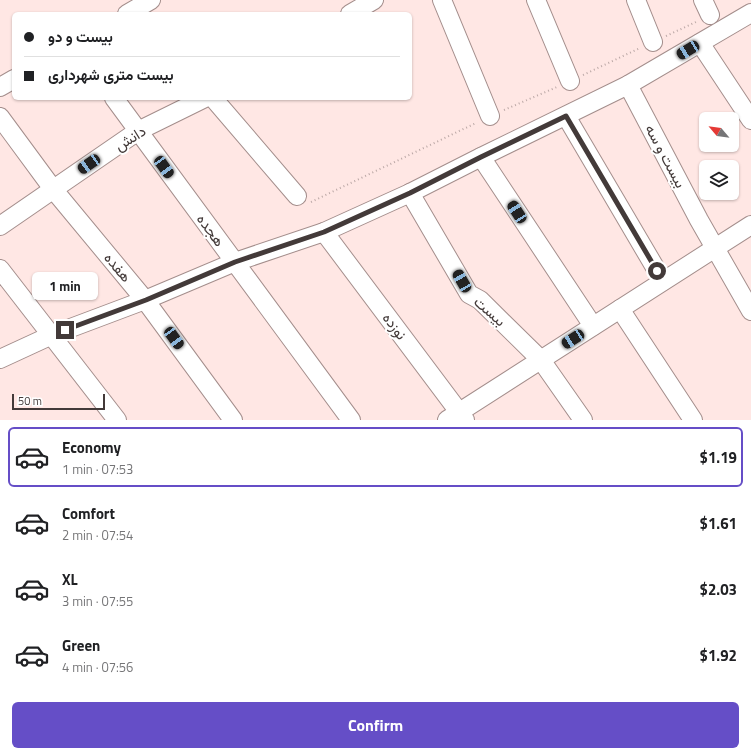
<!DOCTYPE html>
<meta charset="utf-8">
<style>
:root{--surface:#fff;--page:#f2f2f2;--text:#202124;--muted:#757577;--line:#e0e0e0;--accent:#654ec7}
body{margin:0;font-family:"Titillium Web",Vazirmatn,sans-serif;background:var(--page);color:var(--text);height:100vh;display:flex;flex-direction:column;font-size:15px;white-space:nowrap}
*{box-sizing:border-box;margin:0}
p{font-size:13px;color:var(--muted)}
.icon{flex:none;width:22px;height:22px;fill:none;stroke:currentColor;stroke-width:2;stroke-linecap:round;stroke-linejoin:round}
.map{position:relative;height:420px;overflow:hidden}
.sheet{display:flex;flex-direction:column;background:var(--surface);flex:1}
.sheet>*{flex:none}
.hud{position:absolute;left:12px;top:12px;width:400px;height:88px;border-radius:6px;box-shadow:0 1px 3px #0004;display:grid;align-content:center;height:88px;padding:0 12px;background:var(--surface)}
.needle{width:26px;rotate:299deg}
.controls{position:absolute;left:699px;top:112px;display:grid;gap:8px}
.controls a{display:grid;place-items:center;width:40px;height:40px;border-radius:6px;background:var(--surface);box-shadow:0 1px 3px #0004;font-size:20px}
.scale{position:absolute;left:12px;bottom:10px;width:93px;box-sizing:border-box;padding-left:4px;border:2px solid #433a39;border-top:0;font-size:11px;line-height:14px;white-space:nowrap;color:#433a39;-webkit-text-stroke:3px #fff;paint-order:stroke}
.end{position:absolute;width:18px;height:18px;margin:-9px;border:5px solid #433a39;background:#fff;box-shadow:0 0 0 2px #fff}
.from{border-radius:50%}
.bubble{position:absolute;height:28px;border-radius:6px;background:var(--surface);box-shadow:0 1px 3px #0004;font-size:13px;font-weight:700;line-height:28px;text-align:center}
.car{position:absolute;width:12px;height:24px;margin:-12px -6px;border-radius:5px;box-shadow:0 0 3px 1px #0007;background:linear-gradient(#222 24%,#8ab4d8 0 40%,#222 0 76%,#8ab4d8 0 86%,#222 0)}
.hud b{display:flex;align-items:center;gap:14px;height:38px;font-size:15px}
.hud b+b{border-top:1px solid var(--line)}
.hud i{width:10px;height:10px;background:var(--text)}
ul{padding:7px 0 0;list-style:none}
li{display:flex;align-items:center;gap:12px;height:60px;margin:0 8px 6px;padding:0 4px;border:2px solid transparent;border-radius:6px}
li div{flex:1}
li b{display:block;font-size:15px}
li em{font-style:normal;font-weight:700}
li.current{border-color:var(--accent)}
li>.icon{width:36px;height:36px;stroke-width:1.5}
.cta{display:flex;gap:8px;margin-top:auto;padding:8px 12px}
.cta a{flex:1;height:46px;border-radius:6px;background:var(--accent);color:#fff;font-size:16px;font-weight:700;line-height:46px;text-align:center}
.map>svg:first-child{display:block}
.lines{fill:none;stroke-linecap:round;stroke-linejoin:round}
.minor-casing{stroke:#a48e8c;stroke-width:20}
.path{stroke:#bba8a6;stroke-width:2;stroke-dasharray:1 3;stroke-linecap:butt}
.minor{stroke:#fff;stroke-width:18}
.route{stroke:#433a39;stroke-width:5}
.labels{text-anchor:middle;dominant-baseline:central;stroke-width:4;stroke-linejoin:round;paint-order:stroke}
.street-label{font-size:15px;fill:#433a39;stroke:#fff}
</style>
<div class="map">
<svg width="751" height="420" viewBox="0 0 751 420">
<rect width="100%" height="100%" fill="#ffe7e4"/>
<g class="lines">
<defs>
<g id="minor">
<polyline points="442,0 490,116"/>
<polyline points="536,0 570,81"/>
<polyline points="636,0 653,42"/>
<polyline points="703,0 710,15"/>
<polyline points="127,14 151,0"/>
<polyline points="350,14 374,0"/>
<polyline points="700,43 751,120"/>
<polyline points="628,85 699,220 751,311"/>
<polyline points="0,87 14,79"/>
<polyline points="114,98 351,420"/>
<polyline points="213,98 297,196"/>
<polyline points="566,116 663,281"/>
<polyline points="0,117 53,189 145,300 233,420"/>
<polyline points="481,157 593,326"/>
<polyline points="410,193 469,294 480,300 541,360 583,420"/>
<polyline points="0,226 138,131 205,98"/>
<polyline points="324,232 465,420"/>
<polyline points="0,269 117,420"/>
<polyline points="620,309 693,420"/>
<polyline points="0,359 52,335 145,300 235,262 324,232 410,193 481,157 628,85 751,13"/>
<polyline points="447,420 751,225"/>
</g>
</defs>
<use href="#minor" class="minor-casing"/>
<g class="path">
<polyline points="666,36 696,22"/>
<polyline points="583,75 640,48"/>
<polyline points="504,110 557,87"/>
<polyline points="311,202 476,123"/>
</g>
<use href="#minor" class="minor"/>
</g>
<g class="lines">
<polyline class="route" points="65,330 146,300 235,262 324,232 410,193 481,157 566,116 657,271"/>
</g>
<g class="labels">
<g class="street-label">
<text transform="translate(130 138) rotate(-32)">دانش</text>
<text transform="translate(666 156) rotate(62)">بیست و سه</text>
<text transform="translate(211 230) rotate(54)">هجده</text>
<text transform="translate(118 267) rotate(50)">هفده</text>
<text transform="translate(490 311) rotate(41)">بیست</text>
<text transform="translate(395 326) rotate(53)">نوزده</text>
</g>
</g>
</svg>
<div class="controls">
<a><svg class="needle" viewBox="-14 -14 28 28"><path d="M0-13l5 13h-10z" fill="#e53935"/><path d="M0 13l5-13h-10z" fill="#757577"/></svg></a>
<a><svg class="icon" aria-label="layers" viewBox="0 0 24 24"><path d="M12 4l9 5-9 5-9-5zM3 14l9 5 9-5"/></svg></a>
</div>
<div class="scale">50 m</div>
<i class="end from" style="left:657px;top:271px"></i>
<i class="end" style="left:65px;top:330px"></i>
<div class="bubble" style="left:32px;top:272px;width:66px">1 min</div>
<i class="car" style="left:688px;top:50px;rotate:239deg"></i>
<i class="car" style="left:89px;top:164px;rotate:236deg"></i>
<i class="car" style="left:164px;top:167px;rotate:144deg"></i>
<i class="car" style="left:517px;top:212px;rotate:327deg"></i>
<i class="car" style="left:462px;top:281px;rotate:330deg"></i>
<i class="car" style="left:174px;top:338px;rotate:144deg"></i>
<i class="car" style="left:573px;top:339px;rotate:237deg"></i>
<div class="hud">
<b><i class="from"></i>بیست و دو</b>
<b><i></i>بیست متری شهرداری</b>
</div>
</div>
<section class="sheet">
<ul>
<li class="current"><svg class="icon" aria-label="car" viewBox="0 0 24 24"><path d="M5 17H2v-5l4-1 3-4h7l3 4 3 1v5h-3M9 17h6M6 11h13"/><circle cx="7" cy="17" r="2"/><circle cx="17" cy="17" r="2"/></svg><div><b>Economy</b><p>1 min · 07:53</p></div><em>$1.19</em></li>
<li><svg class="icon" aria-label="car" viewBox="0 0 24 24"><path d="M5 17H2v-5l4-1 3-4h7l3 4 3 1v5h-3M9 17h6M6 11h13"/><circle cx="7" cy="17" r="2"/><circle cx="17" cy="17" r="2"/></svg><div><b>Comfort</b><p>2 min · 07:54</p></div><em>$1.61</em></li>
<li><svg class="icon" aria-label="car" viewBox="0 0 24 24"><path d="M5 17H2v-5l4-1 3-4h7l3 4 3 1v5h-3M9 17h6M6 11h13"/><circle cx="7" cy="17" r="2"/><circle cx="17" cy="17" r="2"/></svg><div><b>XL</b><p>3 min · 07:55</p></div><em>$2.03</em></li>
<li><svg class="icon" aria-label="car" viewBox="0 0 24 24"><path d="M5 17H2v-5l4-1 3-4h7l3 4 3 1v5h-3M9 17h6M6 11h13"/><circle cx="7" cy="17" r="2"/><circle cx="17" cy="17" r="2"/></svg><div><b>Green</b><p>4 min · 07:56</p></div><em>$1.92</em></li>
</ul>
<div class="cta"><a>Confirm</a></div>
</section>
